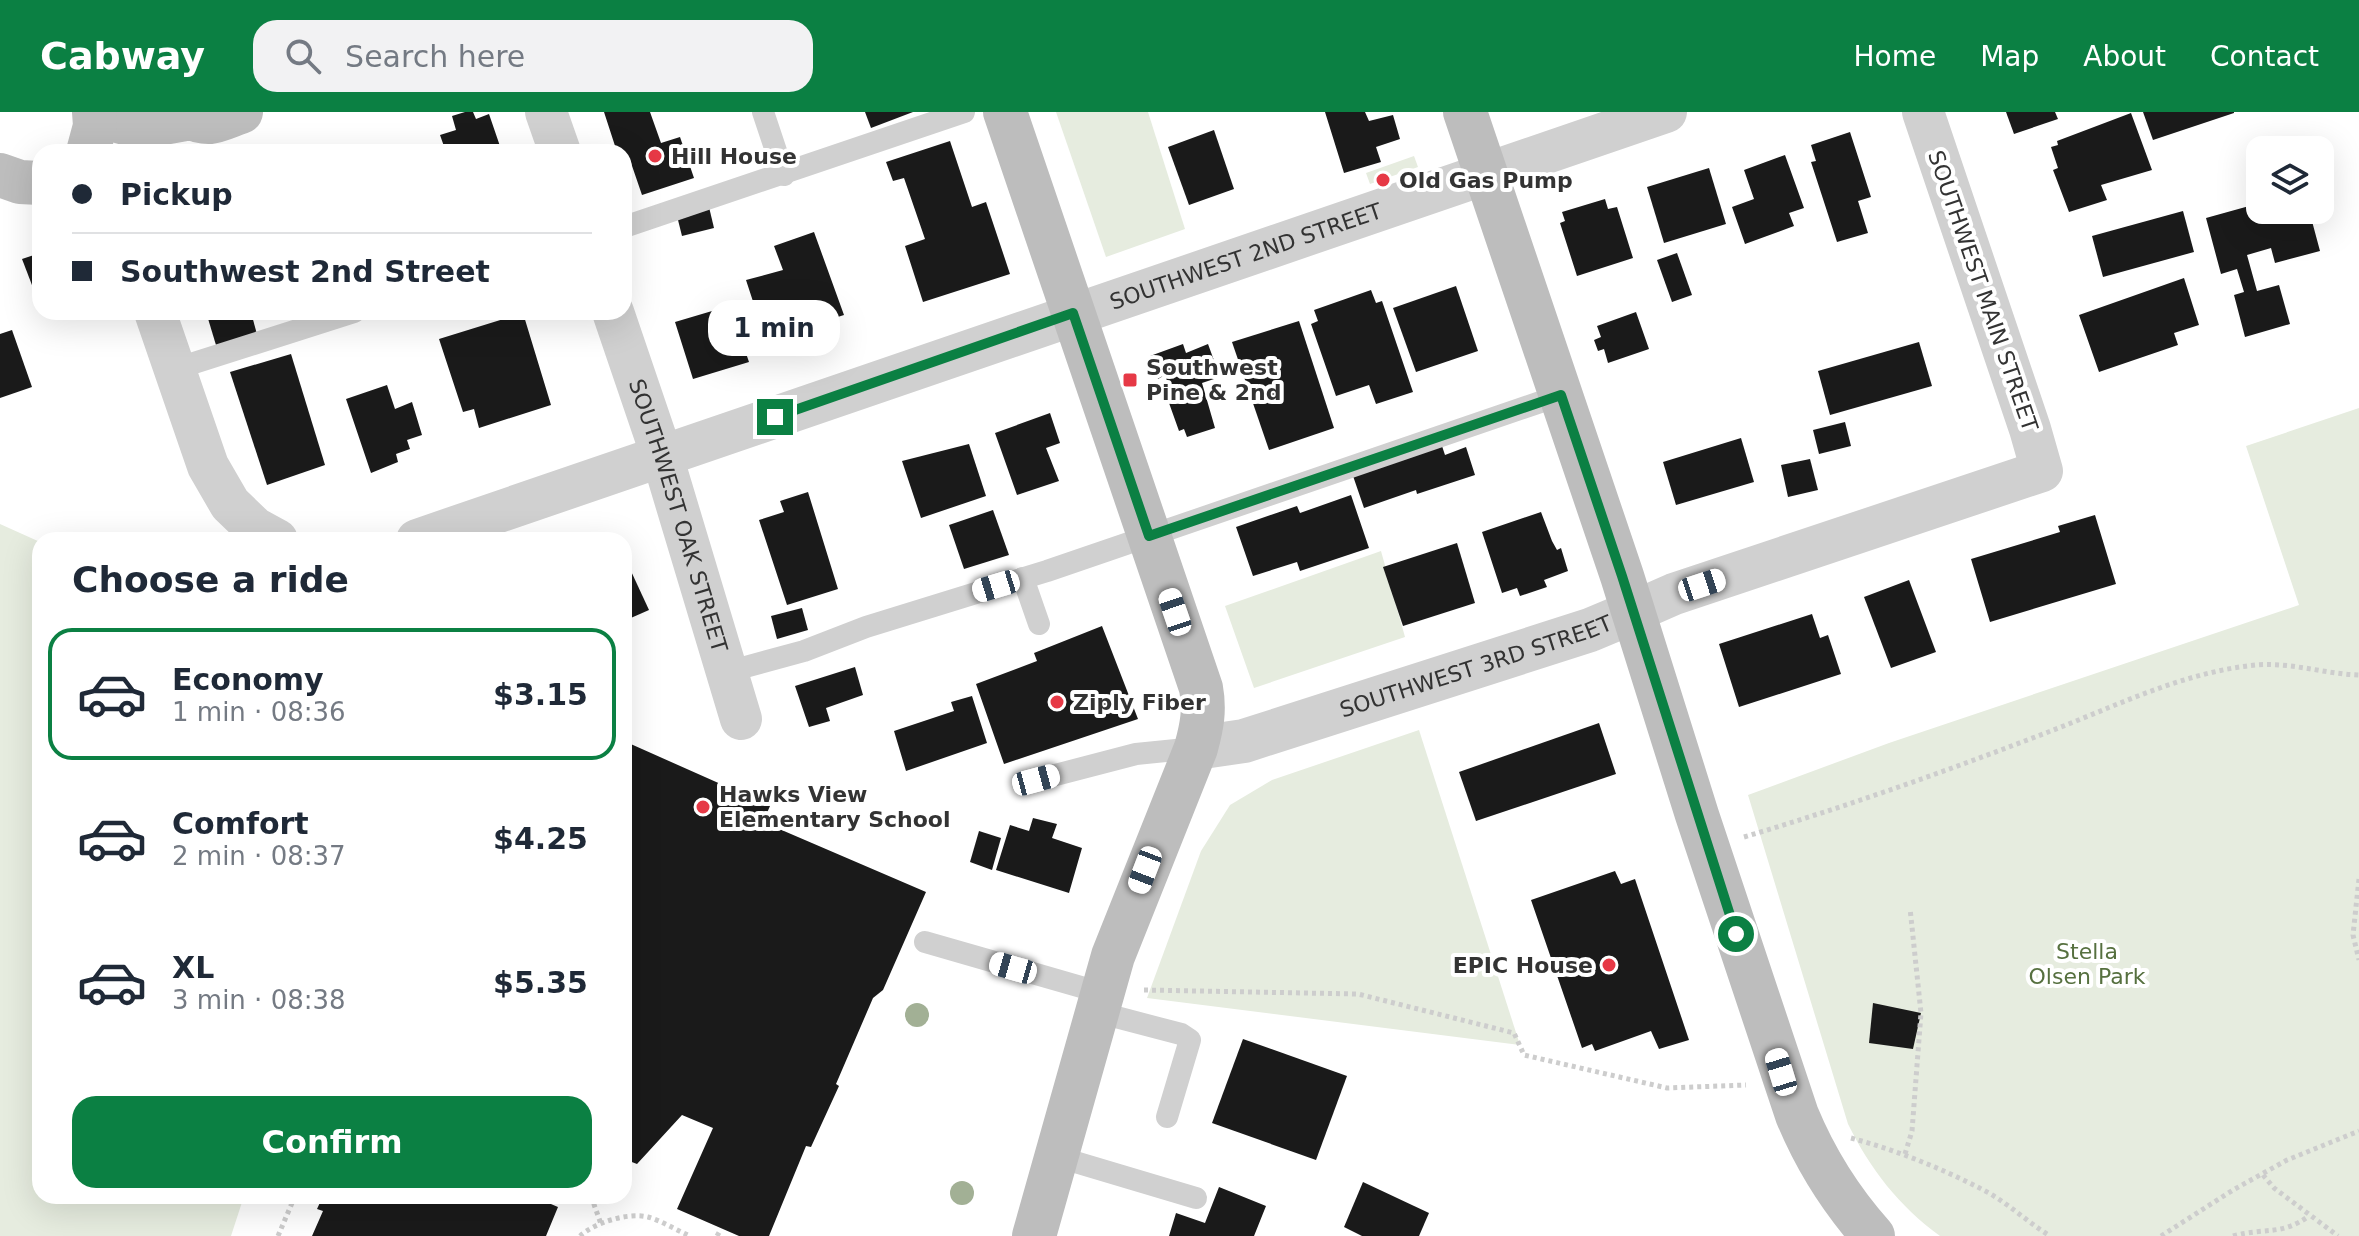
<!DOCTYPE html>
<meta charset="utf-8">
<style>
:root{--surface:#fff;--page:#f2f2f3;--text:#1f2937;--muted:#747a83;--line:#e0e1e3;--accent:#0b8043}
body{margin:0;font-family:"DejaVu Sans",sans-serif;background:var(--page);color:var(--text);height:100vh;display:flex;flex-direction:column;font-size:30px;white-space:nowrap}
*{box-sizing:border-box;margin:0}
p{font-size:26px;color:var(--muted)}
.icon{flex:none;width:44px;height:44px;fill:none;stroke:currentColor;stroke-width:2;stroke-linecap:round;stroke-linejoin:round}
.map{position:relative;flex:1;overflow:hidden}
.drawer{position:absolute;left:32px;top:420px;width:600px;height:672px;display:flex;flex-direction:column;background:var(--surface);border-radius:24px;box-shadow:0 8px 32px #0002}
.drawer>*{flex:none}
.hud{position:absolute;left:32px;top:32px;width:600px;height:176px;border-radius:24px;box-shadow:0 8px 32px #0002;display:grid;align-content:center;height:176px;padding:0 40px;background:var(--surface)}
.fabs{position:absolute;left:2246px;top:24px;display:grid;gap:16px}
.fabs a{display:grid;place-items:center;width:88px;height:88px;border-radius:16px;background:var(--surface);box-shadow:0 8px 32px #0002;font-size:40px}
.end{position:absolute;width:36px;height:36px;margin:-18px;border:10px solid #0b8043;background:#fff;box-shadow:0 0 0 4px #fff}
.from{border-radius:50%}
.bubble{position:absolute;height:56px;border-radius:24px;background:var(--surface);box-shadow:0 8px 32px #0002;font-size:26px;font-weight:600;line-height:56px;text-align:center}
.car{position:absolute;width:24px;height:48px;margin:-24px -12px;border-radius:10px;box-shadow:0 0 6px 2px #0007;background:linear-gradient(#fff 24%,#345 0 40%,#fff 0 76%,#345 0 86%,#fff 0)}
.hud b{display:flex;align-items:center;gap:28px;height:76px;font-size:30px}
.hud b+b{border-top:2px solid var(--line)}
.hud i{width:20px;height:20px;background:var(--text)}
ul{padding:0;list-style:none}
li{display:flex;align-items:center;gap:24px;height:132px;margin:0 16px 12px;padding:0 24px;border:4px solid transparent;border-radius:24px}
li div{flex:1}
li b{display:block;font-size:30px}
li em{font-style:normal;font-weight:600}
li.active{border-color:var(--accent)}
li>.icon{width:72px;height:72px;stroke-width:1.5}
h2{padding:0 40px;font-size:36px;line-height:96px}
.button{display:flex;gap:16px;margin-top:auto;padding:16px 40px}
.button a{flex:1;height:92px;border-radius:24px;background:var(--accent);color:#fff;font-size:32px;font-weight:600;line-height:92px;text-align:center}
header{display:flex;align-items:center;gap:48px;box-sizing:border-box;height:112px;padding:0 40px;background:var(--accent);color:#fff}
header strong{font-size:38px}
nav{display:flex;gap:44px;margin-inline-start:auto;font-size:28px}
.search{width:560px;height:72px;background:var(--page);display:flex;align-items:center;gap:20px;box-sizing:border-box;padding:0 28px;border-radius:24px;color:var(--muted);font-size:30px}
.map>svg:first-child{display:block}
.green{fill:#e6ecdf}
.building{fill:#1a1a1a}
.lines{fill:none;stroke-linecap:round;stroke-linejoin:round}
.path{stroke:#cdcdcd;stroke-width:5;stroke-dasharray:4 4;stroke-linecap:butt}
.service{stroke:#d0d0d0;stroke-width:22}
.minor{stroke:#d0d0d0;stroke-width:42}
.tertiary{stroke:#d0d0d0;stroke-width:44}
.secondary{stroke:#bdbdbd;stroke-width:44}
.tree{fill:#a2b095}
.route{stroke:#0b8043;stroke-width:10}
.poi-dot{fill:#e63946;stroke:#fff;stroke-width:3}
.labels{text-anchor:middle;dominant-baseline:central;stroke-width:8;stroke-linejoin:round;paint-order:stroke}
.poi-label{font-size:22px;font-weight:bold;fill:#333;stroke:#fff;text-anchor:start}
.street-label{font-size:22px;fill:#333;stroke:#fff}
.park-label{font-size:22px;fill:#56703f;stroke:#fff}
</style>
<header>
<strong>Cabway</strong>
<div class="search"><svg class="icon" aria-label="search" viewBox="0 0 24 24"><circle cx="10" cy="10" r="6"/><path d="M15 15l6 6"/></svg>Search here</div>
<nav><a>Home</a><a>Map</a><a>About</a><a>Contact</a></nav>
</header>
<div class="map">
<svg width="2359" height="1124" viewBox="0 0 2359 1124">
<rect width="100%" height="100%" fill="#fff"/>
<g class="green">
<polygon points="1056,0 1148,0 1185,117 1106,145"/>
<polygon points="1414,44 1418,55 1370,72 1366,61"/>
<path d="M2359,296V1124H1940C1899,1094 1870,1057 1848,1012L1748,683L1889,631L2299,493L2246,334Z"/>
<polygon points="0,412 40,430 40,1084 244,1084 231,1124 0,1124"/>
<polygon points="1381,439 1405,525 1254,576 1225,494"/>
<polygon points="1419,618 1520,933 1147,886 1201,739 1230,693 1272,668"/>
</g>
<g class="building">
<polygon points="465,0 473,0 476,7 489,2 502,40 446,40 440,23 456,18 452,4"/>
<polygon points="604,0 650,0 661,31 680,25 694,66 642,83 630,48 624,50 624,40 617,40"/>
<polygon points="865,0 913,0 871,16"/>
<polygon points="1325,0 1365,0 1369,9 1393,3 1400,27 1376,35 1381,50 1344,61"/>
<polygon points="2006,0 2055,0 2058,7 2014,22"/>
<polygon points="2143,0 2234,0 2234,1 2153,28"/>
<polygon points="2131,1 2152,58 2101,73 2107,88 2069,100 2053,58 2058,56 2051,35 2058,33 2057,29"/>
<polygon points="1214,18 1234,77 1189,93 1168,35"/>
<polygon points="1850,20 1871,85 1858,89 1868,121 1837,130 1811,50 1816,49 1811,33"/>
<polygon points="950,29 972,95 986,90 1010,162 923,190 905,134 925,127 904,66 893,69 886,50"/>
<polygon points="1785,43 1804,96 1789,101 1794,114 1745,132 1732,95 1754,87 1744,58"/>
<polygon points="1709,56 1726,112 1664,131 1647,75"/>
<polygon points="1605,87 1608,97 1617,95 1633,146 1577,164 1560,111 1565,109 1562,100"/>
<polygon points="2260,91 2260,98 2309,98 2320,139 2275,151 2271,136 2247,143 2257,179 2279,173 2290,212 2245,225 2234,183 2244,180 2237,157 2221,162 2206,106"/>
<polygon points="709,95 714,116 682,124 677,104"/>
<polygon points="2183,99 2194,140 2103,165 2092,124"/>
<polygon points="814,120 844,203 803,216 799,208 763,220 746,168 783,158 774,134"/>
<polygon points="40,141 40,194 22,147"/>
<polygon points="1677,141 1692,183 1672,190 1657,148"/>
<polygon points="2184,166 2199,213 2174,221 2178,233 2099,260 2079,203"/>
<polygon points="1456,174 1478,239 1416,260 1393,196"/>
<polygon points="1371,178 1376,191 1382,189 1413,280 1376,292 1369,273 1336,284 1311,212 1318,209 1314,198"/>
<polygon points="739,191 745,210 736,212 749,250 693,267 675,210"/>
<polygon points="206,200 251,200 259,230 219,243"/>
<polygon points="1636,200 1649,237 1608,251 1604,237 1598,239 1594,228 1601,225 1597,214"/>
<polygon points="523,201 551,293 479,316 474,297 463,300 439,227"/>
<polygon points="1299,209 1334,316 1269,338 1232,230"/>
<polygon points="12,218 32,275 0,286 0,222"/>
<polygon points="1919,230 1932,274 1830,303 1818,259"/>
<polygon points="1183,232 1186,241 1208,232 1220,265 1202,271 1215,316 1187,325 1184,317 1179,319 1169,291 1174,289 1165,263 1158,267 1150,244"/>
<polygon points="291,242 325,353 267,373 230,260"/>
<polygon points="387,273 395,297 412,290 422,323 407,328 410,337 396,342 398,350 371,361 346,287"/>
<polygon points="1050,301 1060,331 1046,336 1059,369 1017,383 995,321"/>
<polygon points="1845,310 1851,334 1819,342 1813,318"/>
<polygon points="1741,326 1754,370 1676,393 1663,350"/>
<polygon points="1441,331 1445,343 1466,335 1475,363 1417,382 1416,378 1364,396 1352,361"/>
<polygon points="969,332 986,384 921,406 902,349"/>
<polygon points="1810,347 1818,378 1788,385 1781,353"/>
<polygon points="808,380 838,477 787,493 759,408 784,400 780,389"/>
<polygon points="1351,383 1369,436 1300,459 1297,450 1253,464 1236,415 1297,394 1300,401"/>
<polygon points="993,398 1009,443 964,457 949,413"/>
<polygon points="1541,400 1552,429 1557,438 1561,436 1568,459 1544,468 1547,475 1520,484 1517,476 1502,481 1482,420"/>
<polygon points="2095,403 2116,472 1990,510 1971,447 2060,420 2058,414"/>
<polygon points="1457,431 1475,491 1403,514 1383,455"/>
<polygon points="624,444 649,498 624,509"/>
<polygon points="1909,468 1936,540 1891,556 1864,485"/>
<polygon points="802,496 808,518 777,527 771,504"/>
<polygon points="1812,502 1820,526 1828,523 1841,562 1739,595 1719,532"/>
<polygon points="1102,514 1138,607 1004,652 976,572 1037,549 1034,541"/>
<polygon points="855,555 863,583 826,596 830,609 809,615 795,574"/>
<polygon points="972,584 987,631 906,659 894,619 954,599 951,590"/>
<polygon points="1599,611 1616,662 1476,709 1459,660"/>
<polygon points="624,629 770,694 763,710 926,780 883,878 873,886 836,972 839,974 811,1035 806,1034 769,1124 739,1124 677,1097 713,1016 682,1003 637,1052 624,1047"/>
<polygon points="1033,706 1057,712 1052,726 1082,736 1069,781 996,758 1010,713 1029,719"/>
<polygon points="979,719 1001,726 992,758 970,750"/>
<polygon points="1615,759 1621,772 1635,767 1689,928 1659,937 1651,919 1595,939 1592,932 1582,936 1531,788"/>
<polygon points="1873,891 1921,901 1913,937 1869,931"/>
<polygon points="1243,927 1347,964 1316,1048 1212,1011"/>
<polygon points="1363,1070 1429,1101 1419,1124 1362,1124 1344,1115"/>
<polygon points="1219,1075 1266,1094 1254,1124 1169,1124 1176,1101 1205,1111"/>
<polygon points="323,1084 532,1084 558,1095 546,1124 312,1124 323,1099 317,1097"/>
</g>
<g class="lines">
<g class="path">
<path d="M1744,725C1845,695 1944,660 2043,622C2112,596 2182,560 2256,553C2292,550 2324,562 2359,563"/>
<polyline points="2359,767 2353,823 2359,848"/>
<polyline points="1144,878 1358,882 1514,921 1524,943 1667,976 1746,973"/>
<path d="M1851,1026C1899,1039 1946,1058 1989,1081C2011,1094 2029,1111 2050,1124"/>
<polyline points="1905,1042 1912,1019 1921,901 1910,796"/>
<polyline points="624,1052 627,1050"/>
<polyline points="2263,1063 2274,1076 2338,1124"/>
<polyline points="591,1084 601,1112"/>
<polyline points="278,1124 295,1084"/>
<path d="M580,1124C594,1111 628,1100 648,1105C662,1109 676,1118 690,1124"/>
<polyline points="717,1124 721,1117"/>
<polyline points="2161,1124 2233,1078 2287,1048 2359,1019"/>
<path d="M2233,1124C2266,1115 2281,1124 2309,1104"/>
</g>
<g class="service">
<polyline points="763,0 784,63"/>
<polyline points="624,115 964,0"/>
<polyline points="175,257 354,200"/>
<polyline points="1023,466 1039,512"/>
<polyline points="727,560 804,539 866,515 1047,459 1561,283"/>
<polyline points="1036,668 1136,642 1196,636"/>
<polyline points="925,830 1102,881"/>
<polyline points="1097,900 1181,922 1190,928 1167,1005"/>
<polyline points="1055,1044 1196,1086"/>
</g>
<g class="minor">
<polyline points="546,0 560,40"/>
<polyline points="155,200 208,354 230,392 255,416 277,428"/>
<path id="s1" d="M613,200L662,344L741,607"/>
<path id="s2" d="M417,428L1666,0"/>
<polyline points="1633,500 1674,482 2042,359 2030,317 1923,0"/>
</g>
<path class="tertiary" id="s3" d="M1196,636L1244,629L1590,518L1633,500"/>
<g class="secondary">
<path d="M100,0C131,20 152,13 185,7C194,6 202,11 210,10C220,9 231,3 241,0"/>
<path d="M1005,0L1201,576C1205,598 1202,614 1196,636L1113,844L1034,1124"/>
<path d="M1465,0L1622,464L1697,703L1797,1003C1816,1049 1840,1087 1873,1124"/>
<polyline points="88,40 95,14 94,0"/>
<polyline points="0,63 20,70 40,71"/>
</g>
</g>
<g class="tree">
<circle cx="917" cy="903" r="12"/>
<circle cx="962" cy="1081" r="12"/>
</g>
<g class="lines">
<polyline class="route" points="775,305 1073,201 1149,424 1561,283 1622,464 1736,822"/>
</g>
<g class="poi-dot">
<circle cx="655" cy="44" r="8"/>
<circle cx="1383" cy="68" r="8"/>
<rect x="1122" y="260" width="16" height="16" rx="4"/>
<circle cx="1057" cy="590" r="8"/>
<circle cx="703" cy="695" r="8"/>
<circle cx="1609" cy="853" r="8"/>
</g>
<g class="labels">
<g class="poi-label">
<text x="671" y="44">Hill House</text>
<text x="1399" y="68">Old Gas Pump</text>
<text x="1146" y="255">Southwest<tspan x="1146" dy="25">Pine &amp; 2nd</tspan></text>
<text x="1073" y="590">Ziply Fiber</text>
<text x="719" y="682">Hawks View<tspan x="719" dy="25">Elementary School</tspan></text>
<text x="1593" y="853" text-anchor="end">EPIC House</text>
</g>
<g class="street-label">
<text stroke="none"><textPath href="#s2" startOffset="876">SOUTHWEST 2ND STREET</textPath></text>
<text transform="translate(1983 179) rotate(71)">SOUTHWEST MAIN STREET</text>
<text stroke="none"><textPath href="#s1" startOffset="214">SOUTHWEST OAK STREET</textPath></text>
<text stroke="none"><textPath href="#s3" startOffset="292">SOUTHWEST 3RD STREET</textPath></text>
</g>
<g class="park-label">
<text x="2087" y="839">Stella<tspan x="2087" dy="25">Olsen Park</tspan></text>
</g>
</g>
</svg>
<div class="fabs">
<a><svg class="icon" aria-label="layers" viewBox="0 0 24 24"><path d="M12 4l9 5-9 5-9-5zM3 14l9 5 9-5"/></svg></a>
</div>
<i class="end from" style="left:1736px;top:822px"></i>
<i class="end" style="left:775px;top:305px"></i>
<div class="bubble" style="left:708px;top:188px;width:132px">1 min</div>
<i class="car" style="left:1702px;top:473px;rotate:72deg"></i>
<i class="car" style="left:996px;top:474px;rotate:253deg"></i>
<i class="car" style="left:1175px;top:500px;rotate:341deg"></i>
<i class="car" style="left:1036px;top:668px;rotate:75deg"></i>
<i class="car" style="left:1145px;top:758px;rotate:201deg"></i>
<i class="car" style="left:1013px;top:856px;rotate:286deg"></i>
<i class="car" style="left:1781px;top:960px;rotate:343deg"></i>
<div class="hud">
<b><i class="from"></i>Pickup</b>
<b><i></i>Southwest 2nd Street</b>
</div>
<section class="drawer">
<h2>Choose a ride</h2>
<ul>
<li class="active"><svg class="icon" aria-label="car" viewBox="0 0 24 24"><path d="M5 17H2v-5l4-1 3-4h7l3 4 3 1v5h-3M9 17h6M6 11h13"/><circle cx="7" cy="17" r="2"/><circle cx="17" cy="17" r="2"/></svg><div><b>Economy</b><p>1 min · 08:36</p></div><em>$3.15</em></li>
<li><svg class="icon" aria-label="car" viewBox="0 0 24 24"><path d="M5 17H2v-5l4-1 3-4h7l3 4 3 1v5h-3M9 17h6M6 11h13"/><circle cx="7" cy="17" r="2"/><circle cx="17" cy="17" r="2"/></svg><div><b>Comfort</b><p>2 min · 08:37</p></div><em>$4.25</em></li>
<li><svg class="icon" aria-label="car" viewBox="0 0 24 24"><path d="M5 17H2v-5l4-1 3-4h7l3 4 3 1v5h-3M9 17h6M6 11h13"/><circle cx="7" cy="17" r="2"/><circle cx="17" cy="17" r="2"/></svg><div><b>XL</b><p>3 min · 08:38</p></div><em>$5.35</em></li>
</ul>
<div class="button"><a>Confirm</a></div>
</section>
</div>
